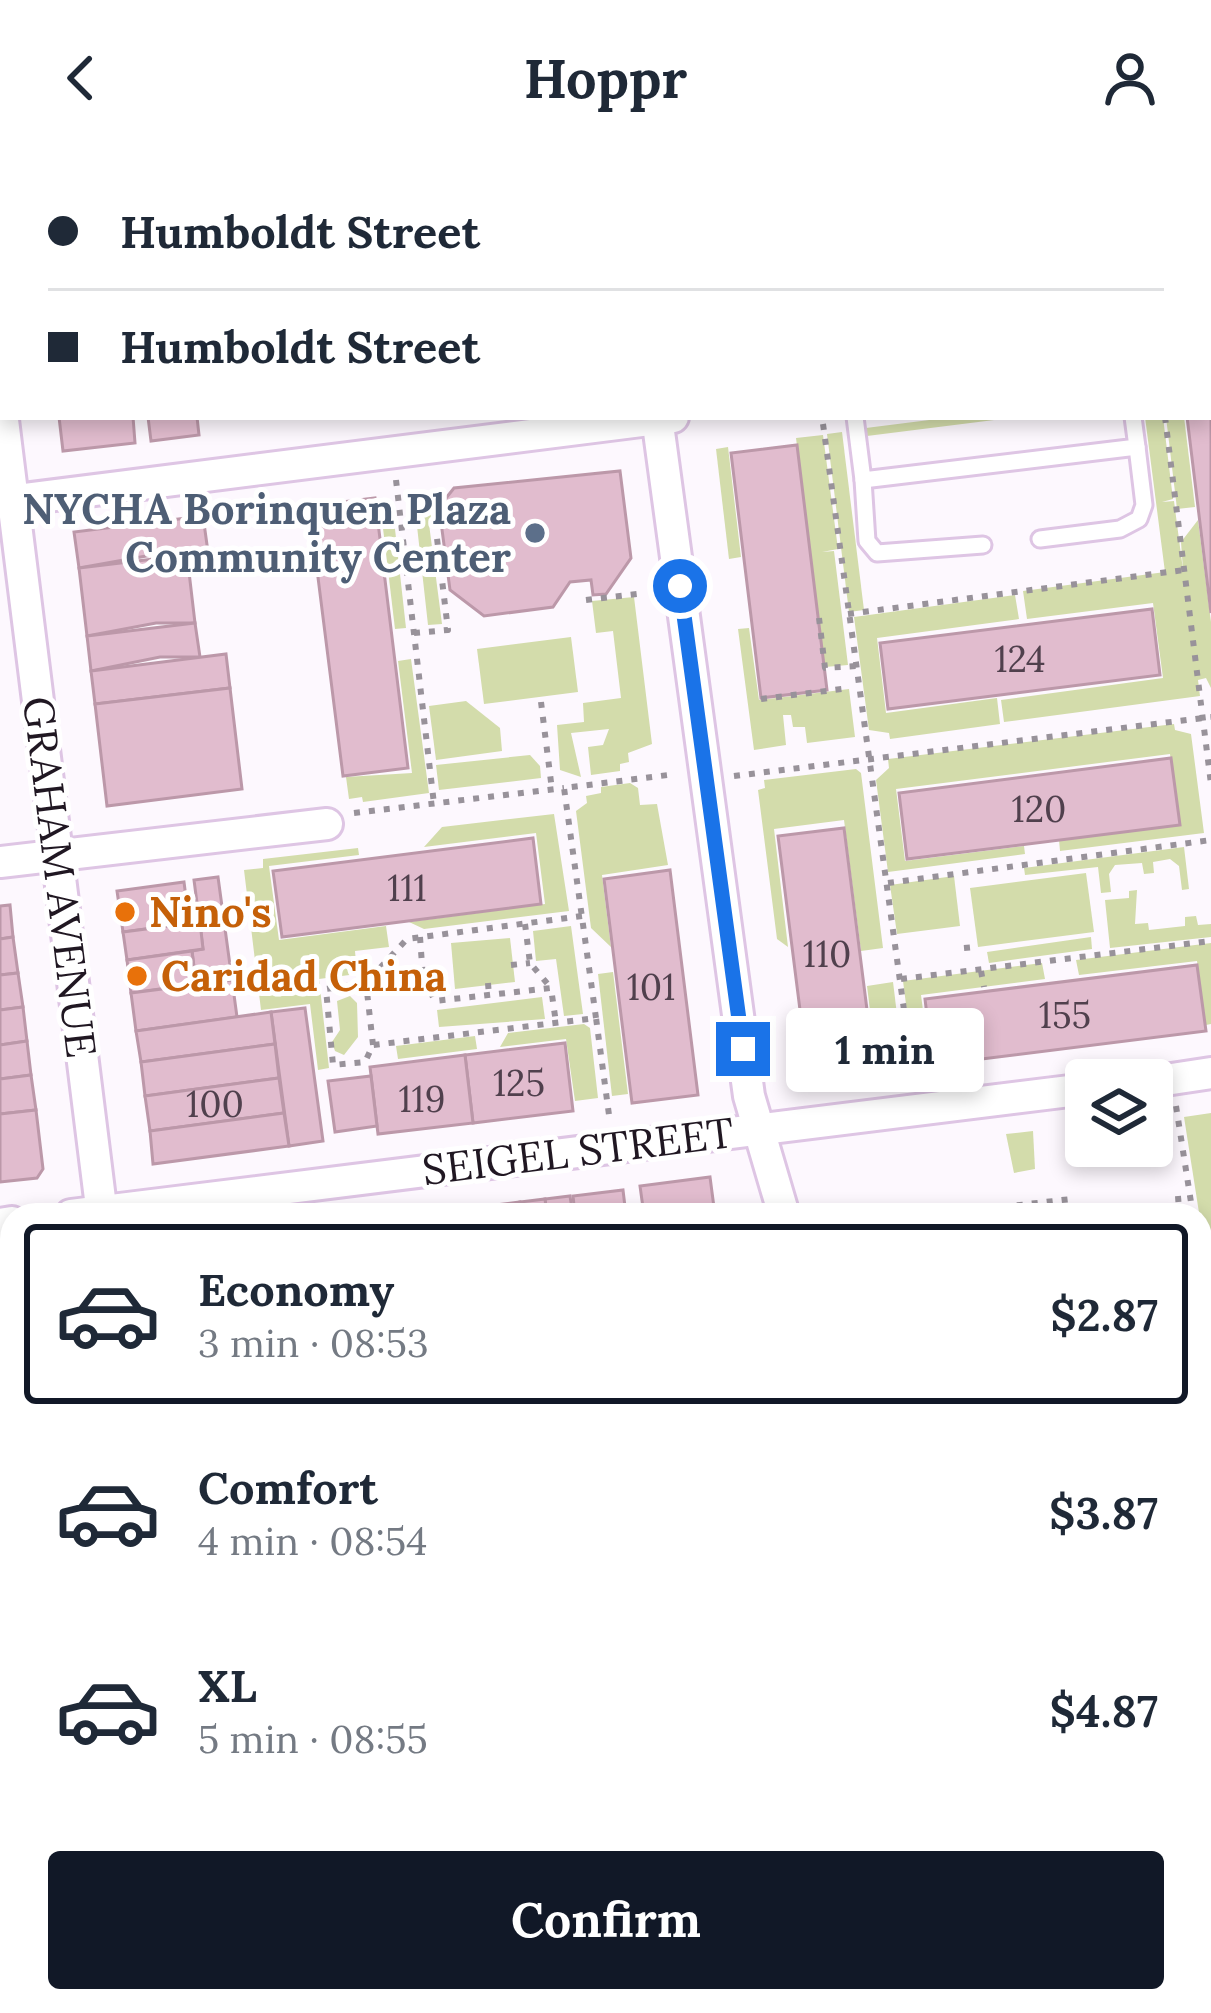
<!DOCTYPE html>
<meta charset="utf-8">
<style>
:root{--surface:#fff;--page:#f6f6f7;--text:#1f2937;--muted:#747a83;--line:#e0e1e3;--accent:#111827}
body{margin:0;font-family:Lora,serif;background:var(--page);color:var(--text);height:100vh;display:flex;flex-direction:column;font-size:45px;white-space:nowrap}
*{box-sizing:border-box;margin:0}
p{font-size:39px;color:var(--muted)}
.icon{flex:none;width:66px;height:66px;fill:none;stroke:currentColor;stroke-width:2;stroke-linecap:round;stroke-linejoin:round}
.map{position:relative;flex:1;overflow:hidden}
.panel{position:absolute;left:0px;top:1047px;width:1212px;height:810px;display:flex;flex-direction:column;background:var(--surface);border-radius:36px 36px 0 0;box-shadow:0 6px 18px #0003}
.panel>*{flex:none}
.guide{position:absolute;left:0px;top:0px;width:1212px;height:264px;box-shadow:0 6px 18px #0003;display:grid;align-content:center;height:264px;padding:0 48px;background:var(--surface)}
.tools{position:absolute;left:1065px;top:903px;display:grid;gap:24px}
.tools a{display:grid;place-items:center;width:108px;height:108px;border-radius:12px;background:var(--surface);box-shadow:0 6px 18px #0003;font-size:60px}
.end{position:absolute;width:54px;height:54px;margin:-27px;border:15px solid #1a73e8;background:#fff;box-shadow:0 0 0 6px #fff}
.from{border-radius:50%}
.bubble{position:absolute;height:84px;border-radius:12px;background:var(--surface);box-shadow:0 6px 18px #0003;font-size:39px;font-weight:700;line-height:84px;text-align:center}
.guide b{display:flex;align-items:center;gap:42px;height:114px;font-size:45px}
.guide b+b{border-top:3px solid var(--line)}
.guide i{width:30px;height:30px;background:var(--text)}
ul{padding:21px 0 0;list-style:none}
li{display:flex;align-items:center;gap:36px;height:180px;margin:0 24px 18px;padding:0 24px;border:6px solid transparent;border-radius:12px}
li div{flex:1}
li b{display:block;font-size:45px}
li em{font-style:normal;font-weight:700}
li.on{border-color:var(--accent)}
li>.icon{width:108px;height:108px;stroke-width:1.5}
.action{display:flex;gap:24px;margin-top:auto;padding:24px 48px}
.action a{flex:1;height:138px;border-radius:12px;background:var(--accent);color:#fff;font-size:48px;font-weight:700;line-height:138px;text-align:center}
header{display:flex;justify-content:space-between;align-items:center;height:156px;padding:0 48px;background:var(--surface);font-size:54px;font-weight:700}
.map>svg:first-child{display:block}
.education{fill:#f5ecfd}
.green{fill:#d3dcab}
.building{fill:#e1bcce;stroke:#bc98a9;stroke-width:3}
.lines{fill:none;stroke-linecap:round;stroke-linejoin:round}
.lane-casing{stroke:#dec5e4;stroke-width:21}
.street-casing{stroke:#dec5e4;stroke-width:36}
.path{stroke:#98929a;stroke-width:6;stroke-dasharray:6 9;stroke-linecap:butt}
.lane{stroke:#fff;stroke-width:15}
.street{stroke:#fff;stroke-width:30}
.route{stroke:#1a73e8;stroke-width:15}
.service-dot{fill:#5c6f8a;stroke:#fff;stroke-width:4.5}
.food-dot{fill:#e8710a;stroke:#fff;stroke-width:4.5}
.labels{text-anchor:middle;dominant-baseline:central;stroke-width:10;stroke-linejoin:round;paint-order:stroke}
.number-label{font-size:36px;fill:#50404d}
.service-label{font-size:42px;font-weight:bold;fill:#4e5e75;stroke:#fff;text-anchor:end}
.street-label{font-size:42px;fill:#201722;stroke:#fff}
.food-label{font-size:42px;font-weight:bold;fill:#c56008;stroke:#fff;text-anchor:start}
</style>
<header><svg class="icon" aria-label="back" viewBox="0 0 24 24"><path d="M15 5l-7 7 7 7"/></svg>Hoppr<svg class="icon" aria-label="person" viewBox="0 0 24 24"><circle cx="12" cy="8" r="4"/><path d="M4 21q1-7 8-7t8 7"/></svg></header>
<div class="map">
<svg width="1211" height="1857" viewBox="0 0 1211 1857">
<rect width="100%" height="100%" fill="#fdf8fe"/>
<polygon class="education" points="431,1845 813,1845 815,1857 433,1857"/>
<g class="green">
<polygon points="953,261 1018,261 859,281 858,273"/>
<polygon points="1145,261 1163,261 1173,343 1162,346 1174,345 1183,414 1181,386 1198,364 1211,466 1211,532 1206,522 1198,524 1200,540 1004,566 1001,544 1163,522 1153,447 1027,463 1023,435 1165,416"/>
<polygon points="1166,261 1184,261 1195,351 1177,353"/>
<polygon points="842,276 864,454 849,456 827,278"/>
<polygon points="823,279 838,393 822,396 834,395 848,509 825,511 796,282"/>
<polygon points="728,291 741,401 729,403 716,293"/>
<polygon points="435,340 437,366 429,368 442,468 428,469 414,343"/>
<polygon points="392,346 406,472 395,473 380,347"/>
<polygon points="1015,439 1019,463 877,482 886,557 997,542 1000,568 890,583 889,577 869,574 854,461"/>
<polygon points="634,441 652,588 628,597 629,606 620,608 620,615 591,619 588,591 603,589 609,573 571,577 581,621 560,614 557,569 584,566 583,547 621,542 613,475 596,477 592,445"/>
<polygon points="749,472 759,544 849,533 855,581 807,587 805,571 793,571 791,559 783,559 786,589 754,594 738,473"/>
<polygon points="571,481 578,536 484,548 477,493"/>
<polygon points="411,503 429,637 363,646 362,641 349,643 346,621 412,617 398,505"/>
<polygon points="466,545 500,572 502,595 436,604 429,550"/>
<polygon points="1174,568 1175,574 1191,578 1204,677 1060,695 1059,684 1179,669 1170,598 896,633 905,705 1024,690 1025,698 888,716 876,624 889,612 888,603"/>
<polygon points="530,599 540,610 541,622 439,634 436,609"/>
<polygon points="856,613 861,617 883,792 861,795 844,664 774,673 788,791 777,783 758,634 765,632 764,624"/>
<polygon points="630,627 638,632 640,649 657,648 668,709 602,719 611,791 591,772 576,655 587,647 586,640 601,637 601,631"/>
<polygon points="554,658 569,755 424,773 409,766 545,748 536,677 424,691 442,671"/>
<polygon points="1184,691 1189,733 1182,734 1179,710 1170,703 1153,706 1154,717 1144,718 1142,707 1115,709 1109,718 1111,736 1101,737 1098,711 1025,719 1024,712"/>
<polygon points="358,692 359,699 269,710 279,784 386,770 389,791 355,795 357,818 319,823 329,912 318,914 310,848 261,854 244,714 263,712 263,703"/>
<polygon points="1086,717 1094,776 978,791 970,732"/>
<polygon points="954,720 960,770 897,778 890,729"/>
<polygon points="1137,734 1135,768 1148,767 1149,774 1185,770 1185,761 1196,760 1198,769 1211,768 1211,781 1110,792 1105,744 1129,742 1129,735"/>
<polygon points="571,770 583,858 564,860 556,803 536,805 533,775"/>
<polygon points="1091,781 1092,793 989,807 987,796"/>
<polygon points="510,782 515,826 455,833 451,787"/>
<polygon points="1211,787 1211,868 1206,869 1197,805 1079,819 1076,804"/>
<polygon points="1042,807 1045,823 921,839 930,908 914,910 903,825"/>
<polygon points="613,816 628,938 612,940 598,818"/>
<polygon points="893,826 903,907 877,911 867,830"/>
<polygon points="350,840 357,847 358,881 344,899 335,895 332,886 340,874 337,845"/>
<polygon points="542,841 545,863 439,871 437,854"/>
<polygon points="584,868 590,872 598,942 575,945 566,883 500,891 508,877"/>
<polygon points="475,880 477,893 398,903 396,890"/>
<polygon points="1211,957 1211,1114 1208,1114 1184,961"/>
<polygon points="1033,975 1035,1013 1014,1017 1006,978"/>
<polygon points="1211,1387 1211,1520 1204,1522 1203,1388"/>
<polygon points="1206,1539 1211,1540 1211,1729 1200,1730 1200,1545"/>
<polygon points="1200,1751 1211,1751 1211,1857 1174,1857 1172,1845 1200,1845"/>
<polygon points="6,1832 12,1832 12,1845 145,1845 147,1857 10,1857"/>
</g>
<g class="building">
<polygon points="929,0 1109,0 1085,3"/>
<polygon points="1209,237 1211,237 1211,457 1187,261 1209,261"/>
<polygon points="59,261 133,261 135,287 63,295"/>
<polygon points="148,261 197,261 199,279 151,285"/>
<polygon points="797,289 827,534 761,542 731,297"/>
<polygon points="620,315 631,402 606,438 593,439 591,424 570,426 553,451 484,460 450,434 439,351 454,332"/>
<polygon points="375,342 408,612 343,620 309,350"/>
<polygon points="203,360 208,396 173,401 169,396 79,412 74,376"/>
<polygon points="187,399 195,467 156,467 87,480 79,412"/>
<polygon points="1152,453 1160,519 888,553 880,487"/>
<polygon points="195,467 200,501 160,501 91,515 87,480"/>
<polygon points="226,498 230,532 95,548 91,515"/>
<polygon points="230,532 242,633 107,650 95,548"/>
<polygon points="1171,602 1180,669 907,703 899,637"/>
<polygon points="844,672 875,917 809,925 778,680"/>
<polygon points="533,682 541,748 282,781 273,715"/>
<polygon points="670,714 698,939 632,947 604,723"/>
<polygon points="218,721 232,824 196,828 192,795 203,793 194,724"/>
<polygon points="184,726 188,757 152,762 153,772 123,776 117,735"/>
<polygon points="10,749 13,781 0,783 0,750"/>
<polygon points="200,766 203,793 127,804 123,776"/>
<polygon points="13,781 18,817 0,819 0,783"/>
<polygon points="192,795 196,828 131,837 127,804"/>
<polygon points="1197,809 1206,875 933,909 925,843"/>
<polygon points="18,817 23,851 0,854 0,819"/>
<polygon points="232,824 237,861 136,875 131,837"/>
<polygon points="23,851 27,885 0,889 0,854"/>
<polygon points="305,852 323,985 289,990 271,856"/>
<polygon points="271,856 275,888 141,906 136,875"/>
<polygon points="27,885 31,919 0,923 0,889"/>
<polygon points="565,887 573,955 473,967 465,899"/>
<polygon points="275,888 279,922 145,940 141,906"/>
<polygon points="465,899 473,967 378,978 370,911"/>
<polygon points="31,919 36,954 0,958 0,923"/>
<polygon points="371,920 377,970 335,976 328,925"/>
<polygon points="279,922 284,957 150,975 145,940"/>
<polygon points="36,954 43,1013 37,1022 0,1026 0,958"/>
<polygon points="284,957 289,990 153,1008 150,975"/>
<polygon points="710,1021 715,1059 644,1059 640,1030"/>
<polygon points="623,1034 626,1059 575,1059 573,1040"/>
<polygon points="570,1040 573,1059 547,1059 545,1043"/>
<polygon points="545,1043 547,1059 522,1059 520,1046"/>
<polygon points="520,1046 522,1059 496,1059 495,1049"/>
<polygon points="12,1107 12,1149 3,1151 0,1108"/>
<polygon points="1210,1128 1211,1179 1200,1181 1200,1129"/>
<polygon points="4,1175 10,1217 0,1218 0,1176"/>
<polygon points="10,1217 12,1248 0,1249 0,1218"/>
<polygon points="12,1251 12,1281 0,1282 0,1252"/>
<polygon points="12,1283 12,1319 0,1320 0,1285"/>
<polygon points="12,1319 12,1358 0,1360 0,1320"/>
<polygon points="12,1358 12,1388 0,1390 0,1360"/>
<polygon points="12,1470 12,1506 0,1507 0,1471"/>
<polygon points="12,1506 12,1534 4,1535 0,1507"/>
<polygon points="12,1540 12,1572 0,1571 0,1543"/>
<polygon points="12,1610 12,1645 0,1646 0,1612"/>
<polygon points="12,1645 12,1680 0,1681 0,1646"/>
<polygon points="12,1680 12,1748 0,1750 0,1681"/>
<polygon points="257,1845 431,1845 433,1857 397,1857 397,1852 259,1857"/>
<polygon points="431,1845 550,1845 543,1846 544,1857 433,1857"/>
<polygon points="623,1845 718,1845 720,1857 624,1857"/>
<polygon points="962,1845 1041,1845 1043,1857 964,1857"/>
</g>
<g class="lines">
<defs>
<g id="lane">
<polyline points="855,261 863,324 1137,291 1133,261"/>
<polyline points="863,324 867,385 877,397 983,389"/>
<polyline points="1040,383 1120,373 1139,363 1144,349 1137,291"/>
</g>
<g id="street">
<polyline points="624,0 625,3"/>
<polyline points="1209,194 1211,194"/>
<polyline points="0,240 102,1059"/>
<polyline points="657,261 749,940 784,1059"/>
<polyline points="0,346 673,261"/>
<polyline points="0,706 327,668"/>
<polyline points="1152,926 1211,917"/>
<polyline points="71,1059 1086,933"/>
<polyline points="0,1068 12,1066"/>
<polyline points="1200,1287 1211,1286"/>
<polyline points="0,1431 12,1429"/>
<polyline points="0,1792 12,1790"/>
<polyline points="202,1845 204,1857"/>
<polyline points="878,1845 880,1857"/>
</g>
</defs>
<use href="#lane" class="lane-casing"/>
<use href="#street" class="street-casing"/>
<g class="path">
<polyline points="1165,261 1211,628"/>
<polyline points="823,268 913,919"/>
<polyline points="396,324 434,648"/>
<polyline points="586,444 645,437"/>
<polyline points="848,458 1184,414"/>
<polyline points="819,462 825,512 856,510"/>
<polyline points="414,477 448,474 436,374"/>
<polyline points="761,543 850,532"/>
<polyline points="541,546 552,634"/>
<polyline points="734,620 1211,561"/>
<polyline points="354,657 564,632"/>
<polyline points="888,727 1211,684"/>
<polyline points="582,760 407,783 366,827 326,833 333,909 365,906 373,889 596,862 609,959"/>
<polyline points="525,768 530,807 551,832"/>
<polyline points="420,781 423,822"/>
<polyline points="964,792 975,791"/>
<polyline points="511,809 530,807"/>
<polyline points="981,815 984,831"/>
<polyline points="901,823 1211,785"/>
<polyline points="488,827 489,840"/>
<polyline points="596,862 564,632 668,619"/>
<polyline points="373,889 366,827 423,822 435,845 551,832 556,867"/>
<polyline points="1176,950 1193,1059"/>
<polyline points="1178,1040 1179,1054"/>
<polyline points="1012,1059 1011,1050 1071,1043 1073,1059"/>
<polyline points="1139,1059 1193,1053"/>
<polyline points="1200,1103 1202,1119 1211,1119"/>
<polyline points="1200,1384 1211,1382"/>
<polyline points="1200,1740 1211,1740"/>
<polyline points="1162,1845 1164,1857"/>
</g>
<use href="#lane" class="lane"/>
<use href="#street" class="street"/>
</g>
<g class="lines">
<polyline class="route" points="680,430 743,893"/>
</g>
<circle class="service-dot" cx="535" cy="377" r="12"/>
<g class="food-dot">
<circle cx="125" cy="756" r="12"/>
<circle cx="137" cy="820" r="12"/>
</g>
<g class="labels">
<g class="number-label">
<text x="1020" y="503">124</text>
<text x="1039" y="653">120</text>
<text x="407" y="732">111</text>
<text x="827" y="798">110</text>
<text x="651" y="831">101</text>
<text x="1065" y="859">155</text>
<text x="519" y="927">125</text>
<text x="422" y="943">119</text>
<text x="215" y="948">100</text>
</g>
<g class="service-label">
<text x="511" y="353">NYCHA Borinquen Plaza<tspan x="511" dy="48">Community Center</tspan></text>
</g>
<g class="street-label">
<text transform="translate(60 721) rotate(83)">GRAHAM AVENUE</text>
<text transform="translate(578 995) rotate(-7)">SEIGEL STREET</text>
</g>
<g class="food-label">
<text x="149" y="756">Nino's</text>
<text x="161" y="820">Caridad China</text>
</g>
</g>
</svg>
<div class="tools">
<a><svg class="icon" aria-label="layers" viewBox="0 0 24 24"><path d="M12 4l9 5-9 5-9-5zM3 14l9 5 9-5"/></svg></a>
</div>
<i class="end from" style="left:680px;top:430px"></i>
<i class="end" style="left:743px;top:893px"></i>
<div class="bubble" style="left:786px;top:852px;width:198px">1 min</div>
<div class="guide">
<b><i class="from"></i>Humboldt Street</b>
<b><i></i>Humboldt Street</b>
</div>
<section class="panel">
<ul>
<li class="on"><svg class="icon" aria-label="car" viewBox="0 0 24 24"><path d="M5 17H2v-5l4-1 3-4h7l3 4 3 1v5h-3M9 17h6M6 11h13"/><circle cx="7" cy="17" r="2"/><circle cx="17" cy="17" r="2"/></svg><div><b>Economy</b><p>3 min · 08:53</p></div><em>$2.87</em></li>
<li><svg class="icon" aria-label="car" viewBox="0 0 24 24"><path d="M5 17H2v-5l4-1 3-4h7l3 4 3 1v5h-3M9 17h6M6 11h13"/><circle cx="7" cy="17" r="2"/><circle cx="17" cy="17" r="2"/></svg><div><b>Comfort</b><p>4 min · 08:54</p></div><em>$3.87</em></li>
<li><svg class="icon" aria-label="car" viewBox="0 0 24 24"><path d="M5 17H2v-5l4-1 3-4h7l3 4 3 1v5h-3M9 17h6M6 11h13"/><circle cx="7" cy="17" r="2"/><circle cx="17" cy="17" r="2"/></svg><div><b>XL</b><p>5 min · 08:55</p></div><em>$4.87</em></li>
</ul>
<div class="action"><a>Confirm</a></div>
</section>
</div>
